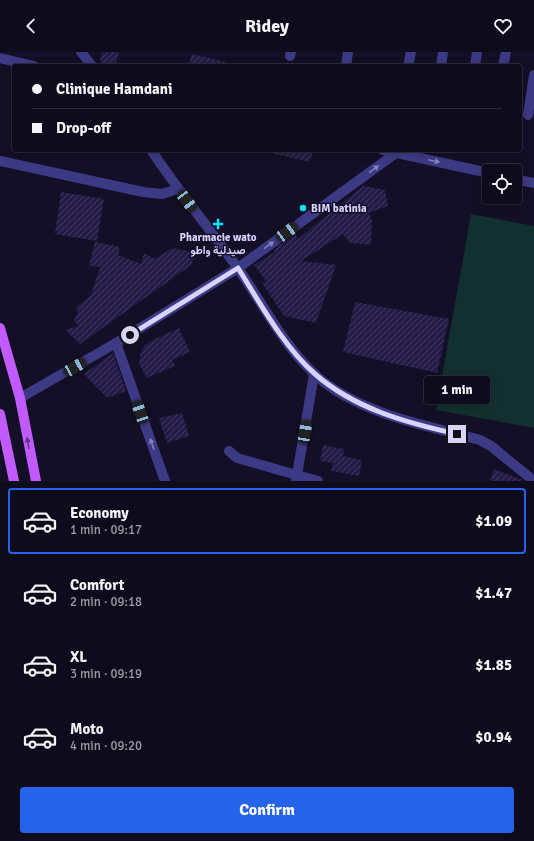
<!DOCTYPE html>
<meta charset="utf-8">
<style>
:root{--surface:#0e0b1c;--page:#1c1929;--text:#f1f3f6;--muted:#9b9ba3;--line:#2e2b3b;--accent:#2563eb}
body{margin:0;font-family:Signika,Vazirmatn,sans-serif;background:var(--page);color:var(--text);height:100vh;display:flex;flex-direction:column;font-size:15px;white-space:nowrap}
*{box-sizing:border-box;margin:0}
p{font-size:13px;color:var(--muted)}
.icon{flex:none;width:22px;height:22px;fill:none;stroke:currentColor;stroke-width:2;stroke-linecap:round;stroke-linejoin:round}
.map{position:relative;height:429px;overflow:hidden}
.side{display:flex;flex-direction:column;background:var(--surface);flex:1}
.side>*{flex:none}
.top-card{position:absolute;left:12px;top:12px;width:510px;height:88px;border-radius:4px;box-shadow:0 2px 10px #0003,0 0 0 1px var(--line);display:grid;align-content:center;height:88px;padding:0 20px;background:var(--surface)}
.controls{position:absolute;left:482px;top:112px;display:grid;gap:8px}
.controls a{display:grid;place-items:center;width:40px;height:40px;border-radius:4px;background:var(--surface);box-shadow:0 2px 10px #0003,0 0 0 1px var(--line);font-size:20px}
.end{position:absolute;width:18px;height:18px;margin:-9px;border:5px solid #d9d4ff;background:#111;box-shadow:0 0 0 2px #111}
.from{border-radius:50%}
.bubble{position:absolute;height:28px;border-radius:4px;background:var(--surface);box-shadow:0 2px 10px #0003,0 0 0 1px var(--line);font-size:13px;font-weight:800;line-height:28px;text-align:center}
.car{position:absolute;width:12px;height:24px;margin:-12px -6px;border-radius:5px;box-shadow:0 0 3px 1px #0007;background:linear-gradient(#222 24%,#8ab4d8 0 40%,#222 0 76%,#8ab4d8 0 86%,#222 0)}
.top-card b{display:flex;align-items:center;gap:14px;height:38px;font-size:15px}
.top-card b+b{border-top:1px solid var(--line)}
.top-card i{width:10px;height:10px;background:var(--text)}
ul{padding:7px 0 0;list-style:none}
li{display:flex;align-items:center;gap:12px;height:66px;margin:0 8px 6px;padding:0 12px;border:2px solid transparent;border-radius:4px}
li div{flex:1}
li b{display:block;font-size:15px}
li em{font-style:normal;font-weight:800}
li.active{border-color:var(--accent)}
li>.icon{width:36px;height:36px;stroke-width:1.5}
.button{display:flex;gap:8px;margin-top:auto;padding:8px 20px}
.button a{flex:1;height:46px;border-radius:4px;background:var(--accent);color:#fff;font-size:16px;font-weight:800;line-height:46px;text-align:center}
header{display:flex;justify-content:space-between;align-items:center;height:52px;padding:0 20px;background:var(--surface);font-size:18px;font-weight:800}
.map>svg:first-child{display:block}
.green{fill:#12302f}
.building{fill:url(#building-hatch)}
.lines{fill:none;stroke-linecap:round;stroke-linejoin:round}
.minor{stroke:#3d3a85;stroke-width:10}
.major{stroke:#c25bff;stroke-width:10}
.oneway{fill:#837fbc}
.oneway2{fill:#623188}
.route{stroke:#d9d4ff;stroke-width:5}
.poi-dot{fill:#00e5ff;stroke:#130f26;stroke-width:1.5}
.labels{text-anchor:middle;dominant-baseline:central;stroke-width:3;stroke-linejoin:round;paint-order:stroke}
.poi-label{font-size:11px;font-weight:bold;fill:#d9d4ff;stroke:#130f26;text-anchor:start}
</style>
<header><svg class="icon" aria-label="back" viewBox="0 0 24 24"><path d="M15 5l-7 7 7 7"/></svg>Ridey<svg class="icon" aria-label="heart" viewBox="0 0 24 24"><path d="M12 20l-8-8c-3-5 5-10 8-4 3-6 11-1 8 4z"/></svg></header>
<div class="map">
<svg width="534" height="429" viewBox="0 0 534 429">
<defs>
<pattern id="building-hatch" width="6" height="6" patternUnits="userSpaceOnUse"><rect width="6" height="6" fill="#241b47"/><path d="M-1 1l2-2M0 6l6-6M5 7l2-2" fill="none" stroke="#433b63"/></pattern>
</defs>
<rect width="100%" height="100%" fill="#130f26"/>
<polygon class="green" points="471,162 534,174 534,376 436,358"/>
<g class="building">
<polygon points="102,0 119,0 115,14 104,14 100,9"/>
<polygon points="192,2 226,10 225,14 188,14"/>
<polygon points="276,98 313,98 310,110 275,102"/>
<polygon points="363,134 385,138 388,154 369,161 372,168 371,193 350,191 343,182 301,209 336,213 316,271 284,264 262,231 266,229 254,213 275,200 274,198 295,182 298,187"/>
<polygon points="61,140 104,147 97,189 55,182"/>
<polygon points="95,190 120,195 118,203 141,212 144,201 155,207 172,196 197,201 190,214 80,292 65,278 78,274 74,268 78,261 76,255 91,243 100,215 89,214"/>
<polygon points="355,250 449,267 437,321 343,300"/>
<polygon points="179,276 190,300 172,308 175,314 147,326 139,311 141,299 144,294 151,289"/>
<polygon points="113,301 126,339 107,346 84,322"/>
<polygon points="182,361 189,384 167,391 159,366"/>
<polygon points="323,393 344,397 343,404 362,408 359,424 331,419 333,411 320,409"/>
<polygon points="494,417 522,428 522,429 490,429"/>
</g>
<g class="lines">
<g class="minor">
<polyline points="81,0 92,14"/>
<polyline points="290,4 291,0"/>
<polyline points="0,6 34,14"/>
<polyline points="346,14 348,0"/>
<polyline points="408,14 411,0"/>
<polyline points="441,14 443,0"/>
<polyline points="475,14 477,0"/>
<polyline points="503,14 506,0"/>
<polyline points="528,63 534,23"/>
<path d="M151,98C178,138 209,176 237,215C267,257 290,309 335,338C382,367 428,373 480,388L491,394L534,429"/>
<polyline points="383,98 489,121"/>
<polyline points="0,109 143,140 162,142 178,137"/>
<polyline points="515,127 534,131"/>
<polyline points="116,291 165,429"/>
<polyline points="20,346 116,291 238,216 396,101"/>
<polyline points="229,399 237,406 318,429"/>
<polyline points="296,429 314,322"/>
</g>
<g class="major">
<polyline points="0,276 20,346 36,429"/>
<polyline points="0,362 14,429"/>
</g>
</g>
<defs><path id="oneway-solid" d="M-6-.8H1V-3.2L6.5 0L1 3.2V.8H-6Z"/></defs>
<g class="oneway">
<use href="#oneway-solid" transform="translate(434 109) rotate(12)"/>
<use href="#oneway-solid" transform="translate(374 117) rotate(-36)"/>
<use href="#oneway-solid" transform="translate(269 193) rotate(-36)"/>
<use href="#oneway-solid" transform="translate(152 392) rotate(-109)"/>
</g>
<use class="oneway2" href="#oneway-solid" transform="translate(28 391) rotate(-100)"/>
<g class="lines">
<path class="route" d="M130,283L238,216C260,251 284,295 315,322C355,357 407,371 457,382"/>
</g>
<g class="poi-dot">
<circle cx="303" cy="156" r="4"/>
<path d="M216 166h4v4h4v4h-4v4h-4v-4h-4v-4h4z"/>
</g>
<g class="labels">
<g class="poi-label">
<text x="311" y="156">BIM batinia</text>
<text x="218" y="185" text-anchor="middle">Pharmacie wato<tspan x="218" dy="13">صيدلية واطو</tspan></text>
</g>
</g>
</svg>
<div class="controls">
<a><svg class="icon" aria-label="locate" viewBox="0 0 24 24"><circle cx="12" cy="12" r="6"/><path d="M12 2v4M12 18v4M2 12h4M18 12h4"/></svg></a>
</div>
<i class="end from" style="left:130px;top:283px"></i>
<i class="end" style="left:457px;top:382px"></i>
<div class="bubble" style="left:424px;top:324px;width:66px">1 min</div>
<i class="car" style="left:187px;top:149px;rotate:143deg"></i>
<i class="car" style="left:287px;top:180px;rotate:54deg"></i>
<i class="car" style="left:75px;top:315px;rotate:61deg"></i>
<i class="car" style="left:140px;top:360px;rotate:341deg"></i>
<i class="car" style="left:305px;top:380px;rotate:9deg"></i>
<div class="top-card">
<b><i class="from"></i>Clinique Hamdani</b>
<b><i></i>Drop-off</b>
</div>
</div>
<section class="side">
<ul>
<li class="active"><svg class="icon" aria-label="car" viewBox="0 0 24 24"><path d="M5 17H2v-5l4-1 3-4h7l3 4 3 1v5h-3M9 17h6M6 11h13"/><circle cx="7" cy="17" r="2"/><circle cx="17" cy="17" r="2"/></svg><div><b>Economy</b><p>1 min · 09:17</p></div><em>$1.09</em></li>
<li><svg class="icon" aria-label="car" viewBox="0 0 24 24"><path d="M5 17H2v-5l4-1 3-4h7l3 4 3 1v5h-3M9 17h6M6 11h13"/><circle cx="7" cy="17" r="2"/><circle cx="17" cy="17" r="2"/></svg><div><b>Comfort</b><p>2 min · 09:18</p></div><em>$1.47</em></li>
<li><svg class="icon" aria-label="car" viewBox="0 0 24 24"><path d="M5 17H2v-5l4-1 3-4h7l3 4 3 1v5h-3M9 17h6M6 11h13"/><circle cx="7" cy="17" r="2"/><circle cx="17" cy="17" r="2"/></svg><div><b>XL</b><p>3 min · 09:19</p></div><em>$1.85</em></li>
<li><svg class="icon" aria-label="car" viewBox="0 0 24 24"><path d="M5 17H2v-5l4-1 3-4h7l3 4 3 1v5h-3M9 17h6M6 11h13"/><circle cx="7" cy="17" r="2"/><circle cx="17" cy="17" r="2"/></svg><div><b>Moto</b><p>4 min · 09:20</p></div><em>$0.94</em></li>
</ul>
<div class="button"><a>Confirm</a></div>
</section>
